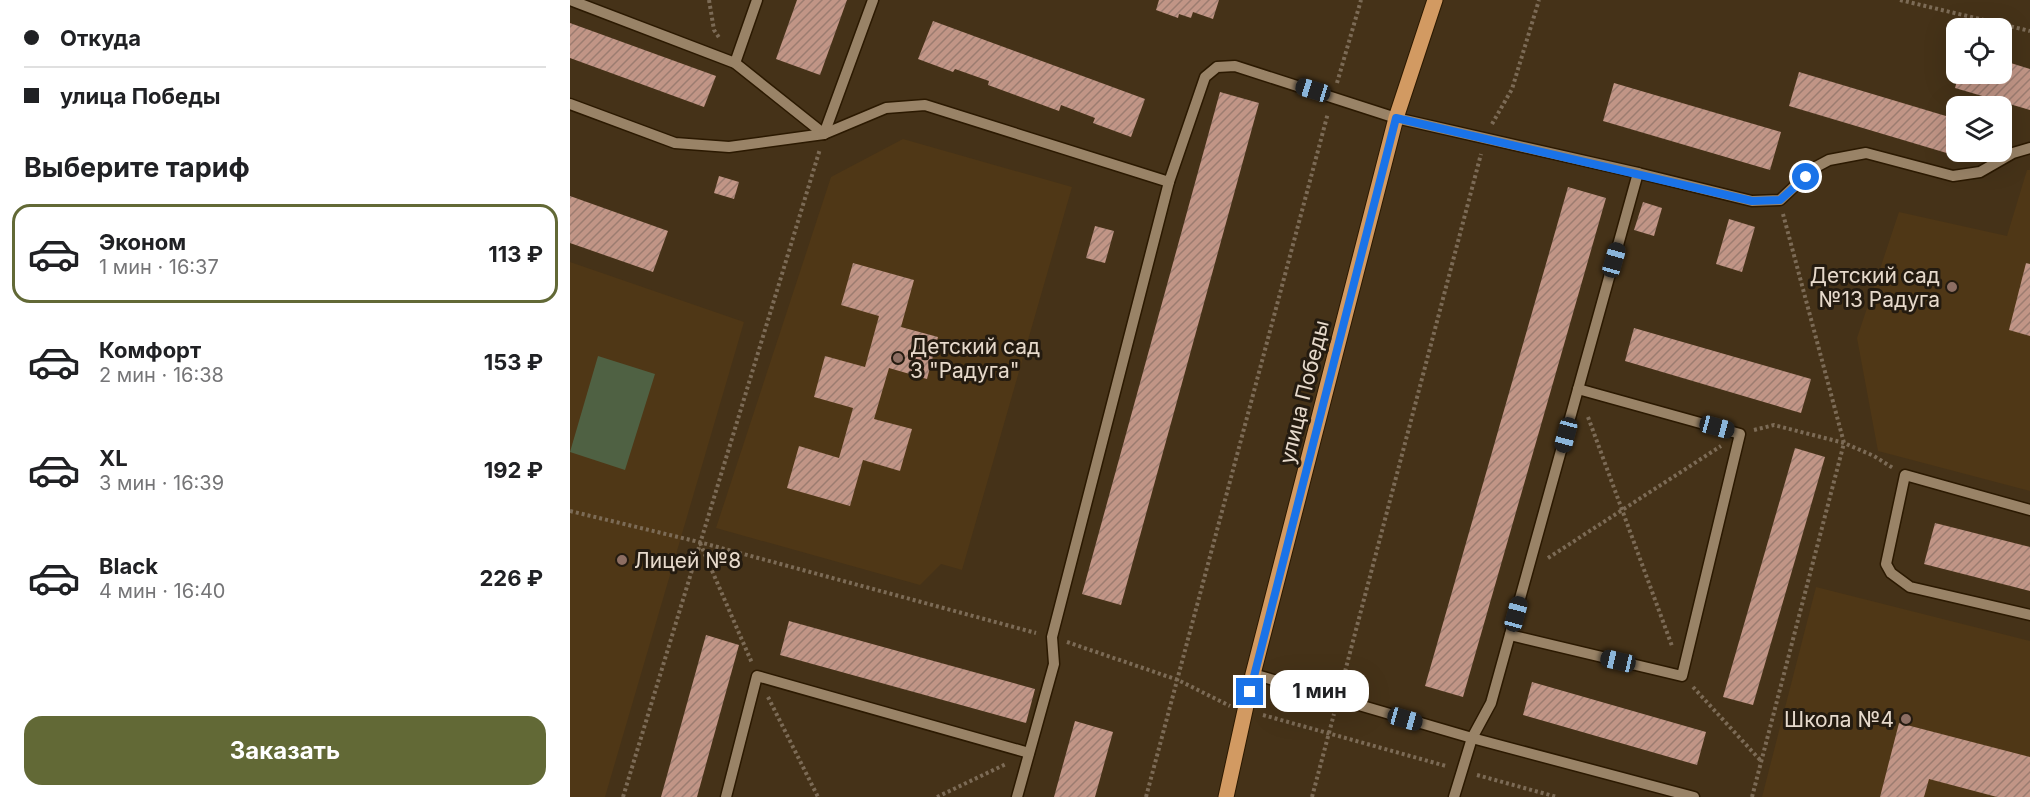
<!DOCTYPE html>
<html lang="ru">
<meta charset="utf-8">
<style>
:root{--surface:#fff;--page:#f6f6f6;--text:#202124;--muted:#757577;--line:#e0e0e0;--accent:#626936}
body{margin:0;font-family:Inter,sans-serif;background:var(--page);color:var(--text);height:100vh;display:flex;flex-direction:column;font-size:22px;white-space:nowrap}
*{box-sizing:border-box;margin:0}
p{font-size:20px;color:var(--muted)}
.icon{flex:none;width:33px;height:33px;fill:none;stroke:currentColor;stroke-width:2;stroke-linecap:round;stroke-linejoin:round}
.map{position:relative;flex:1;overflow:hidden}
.details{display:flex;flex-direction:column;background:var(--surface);width:570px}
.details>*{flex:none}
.top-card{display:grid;align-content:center;height:132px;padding:0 24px;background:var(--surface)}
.fabs{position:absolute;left:1376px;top:18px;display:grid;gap:12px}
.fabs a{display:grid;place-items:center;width:66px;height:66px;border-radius:12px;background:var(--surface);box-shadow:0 6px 24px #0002;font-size:30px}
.end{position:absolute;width:27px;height:27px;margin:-14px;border:8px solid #1a73e8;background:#fff;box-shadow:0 0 0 3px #fff}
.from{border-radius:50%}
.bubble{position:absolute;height:42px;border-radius:18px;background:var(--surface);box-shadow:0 6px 24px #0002;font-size:20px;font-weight:700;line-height:42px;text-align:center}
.car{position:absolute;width:18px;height:36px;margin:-18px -9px;border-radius:8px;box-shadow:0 0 4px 2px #0007;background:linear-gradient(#222 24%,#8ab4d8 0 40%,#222 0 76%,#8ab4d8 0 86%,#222 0)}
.top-card b{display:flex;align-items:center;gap:21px;height:57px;font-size:22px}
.top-card b+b{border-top:2px solid var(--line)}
.top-card i{width:15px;height:15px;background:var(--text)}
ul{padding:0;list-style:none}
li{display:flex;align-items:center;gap:18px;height:99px;margin:0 12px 9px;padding:0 12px;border:3px solid transparent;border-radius:18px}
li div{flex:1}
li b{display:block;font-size:22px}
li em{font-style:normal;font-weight:700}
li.current{border-color:var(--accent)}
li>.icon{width:54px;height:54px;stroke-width:1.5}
h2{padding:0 24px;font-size:27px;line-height:72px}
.cta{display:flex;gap:12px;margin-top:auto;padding:12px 24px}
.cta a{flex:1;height:69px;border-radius:18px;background:var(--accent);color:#fff;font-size:24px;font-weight:700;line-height:69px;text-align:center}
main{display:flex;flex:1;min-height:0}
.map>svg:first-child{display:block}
.built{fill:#4f3716}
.grass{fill:#4f6143}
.building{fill:url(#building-hatch)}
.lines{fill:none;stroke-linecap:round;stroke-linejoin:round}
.service-casing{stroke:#2b1901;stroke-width:13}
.primary-casing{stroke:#2b1901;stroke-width:17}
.path{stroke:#7c6b56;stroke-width:4;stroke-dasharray:3 3;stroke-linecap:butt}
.service{stroke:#998367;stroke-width:10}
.primary{stroke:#d29a62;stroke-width:15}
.route{stroke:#1a73e8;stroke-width:8}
.education-dot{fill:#8d6e63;stroke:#241b10;stroke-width:2}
.labels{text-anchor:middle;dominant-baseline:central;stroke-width:6;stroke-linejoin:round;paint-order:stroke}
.poi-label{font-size:21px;fill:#e6d9cb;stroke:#241b10;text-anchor:end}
.street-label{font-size:21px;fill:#e6d9cb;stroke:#241b10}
</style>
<main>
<section class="details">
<div class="top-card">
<b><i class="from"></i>Откуда</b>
<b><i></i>улица Победы</b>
</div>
<h2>Выберите тариф</h2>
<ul>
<li class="current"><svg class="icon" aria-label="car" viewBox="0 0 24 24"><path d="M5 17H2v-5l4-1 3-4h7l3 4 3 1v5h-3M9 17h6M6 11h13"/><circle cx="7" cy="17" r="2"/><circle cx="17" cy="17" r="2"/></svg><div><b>Эконом</b><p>1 мин · 16:37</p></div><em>113 ₽</em></li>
<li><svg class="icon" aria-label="car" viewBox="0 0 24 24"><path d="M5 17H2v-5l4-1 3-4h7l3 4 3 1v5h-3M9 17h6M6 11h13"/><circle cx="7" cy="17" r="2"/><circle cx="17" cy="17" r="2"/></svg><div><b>Комфорт</b><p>2 мин · 16:38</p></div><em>153 ₽</em></li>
<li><svg class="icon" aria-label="car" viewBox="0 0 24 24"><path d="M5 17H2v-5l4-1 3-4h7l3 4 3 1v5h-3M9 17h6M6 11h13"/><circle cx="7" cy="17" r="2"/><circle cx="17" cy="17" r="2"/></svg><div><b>XL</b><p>3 мин · 16:39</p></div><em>192 ₽</em></li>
<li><svg class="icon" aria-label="car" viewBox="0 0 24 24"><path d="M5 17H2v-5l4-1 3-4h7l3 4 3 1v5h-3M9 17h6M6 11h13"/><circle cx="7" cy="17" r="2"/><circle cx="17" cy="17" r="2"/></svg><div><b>Black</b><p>4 мин · 16:40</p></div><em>226 ₽</em></li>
</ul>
<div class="cta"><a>Заказать</a></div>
</section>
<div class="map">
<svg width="1460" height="797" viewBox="0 0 1460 797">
<defs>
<pattern id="building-hatch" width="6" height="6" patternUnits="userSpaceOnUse" patternTransform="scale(1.5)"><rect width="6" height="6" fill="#c19586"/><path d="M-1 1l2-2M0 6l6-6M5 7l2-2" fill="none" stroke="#9c7c70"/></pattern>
</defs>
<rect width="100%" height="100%" fill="#453218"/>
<g class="built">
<polygon points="333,139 502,187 392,570 371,564 350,585 146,528 261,177"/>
<polygon points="1457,170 1460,170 1460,491 1308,451 1287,338 1329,212 1437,236"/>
<polygon points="0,262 174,322 35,797 0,797"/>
<polygon points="1246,587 1460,641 1460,797 1192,797"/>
</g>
<polygon class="grass" points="28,356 85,374 55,470 0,452"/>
<g class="building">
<polygon points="227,0 277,0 250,75 206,59"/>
<polygon points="589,0 649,0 643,19 623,12 621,18 609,14 608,18 586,10"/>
<polygon points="363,21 575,99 561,137 523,123 525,118 491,105 489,111 418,85 419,81 385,69 383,72 348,59"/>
<polygon points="0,23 146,76 134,107 0,58"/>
<polygon points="1431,60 1460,69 1460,110 1385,88 1389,74 1431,74"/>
<polygon points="1229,72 1386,119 1386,135 1380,154 1219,106"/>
<polygon points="1044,83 1211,132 1200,170 1033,121"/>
<polygon points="650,92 689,103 551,605 512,594"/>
<polygon points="149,176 169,182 164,199 144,193"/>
<polygon points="998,187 1036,198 893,697 855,686"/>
<polygon points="0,196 98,231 83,272 0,243"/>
<polygon points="1073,202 1092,208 1084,236 1064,230"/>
<polygon points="1159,219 1185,227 1172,272 1146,264"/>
<polygon points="525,226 544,231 535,263 516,258"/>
<polygon points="283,263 344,280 331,327 368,337 357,379 319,368 304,419 342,429 330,471 293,460 280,506 217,488 229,446 269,458 283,408 244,397 255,356 295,367 309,316 271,305"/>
<polygon points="1456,263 1460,264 1460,336 1439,330"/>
<polygon points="1064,328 1241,379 1231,413 1055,361"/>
<polygon points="1225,448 1255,457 1183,705 1153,697"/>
<polygon points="1365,523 1460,547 1460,591 1354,564"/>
<polygon points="219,621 465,689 456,723 210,655"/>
<polygon points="136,635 169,645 127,797 91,797"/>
<polygon points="962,682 1136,732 1127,765 953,715"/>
<polygon points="505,721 543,732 525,797 484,797"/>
<polygon points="1329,723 1460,757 1460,797 1427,797 1359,779 1354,797 1310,797"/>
</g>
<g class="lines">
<defs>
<g id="service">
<polyline points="0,0 165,63 254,134"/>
<polyline points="165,63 187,0"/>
<polyline points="0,104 105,143 159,147 254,134 316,108 355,105 599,182 635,77 647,67 665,66 826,118 1068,173 921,703 902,738 884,797"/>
<polyline points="254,134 303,0"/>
<polyline points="1068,173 1182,201 1210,200 1244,168 1259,160 1296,153 1383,176 1410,172 1443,153 1460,148"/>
<polyline points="1460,510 1335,475 1316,564 1321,573 1340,587 1460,615"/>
<polyline points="940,635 1112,676 1170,434 1008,389"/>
<polyline points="683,674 902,738 1124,797"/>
<polyline points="156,797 187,676 459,753"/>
<polyline points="447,797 484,664 482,637 599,182"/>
</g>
<polyline id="primary" points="656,797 683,674 826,118 865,0"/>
</defs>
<use href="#service" class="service-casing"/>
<use href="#primary" class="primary-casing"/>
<g class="path">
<polyline points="139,0 144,30 150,39"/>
<polyline points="1330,0 1460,31"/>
<polyline points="767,83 791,0"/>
<polyline points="922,124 942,89 969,0"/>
<polyline points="1018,417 1102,646"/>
<polyline points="1184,430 1204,425 1274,443 1304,456 1323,468"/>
<polyline points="0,511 129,542 466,633"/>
<polyline points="130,543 182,663"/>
<polyline points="978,558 1151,446"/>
<polyline points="497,642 608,680 660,706"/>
<polyline points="772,683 911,154"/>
<polyline points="1123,687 1191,761"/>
<polyline points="198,697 248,797"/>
<polyline points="693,715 876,766"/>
<polyline points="907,775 987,797"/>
<polyline points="53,797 250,149"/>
<polyline points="367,797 436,764"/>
<polyline points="576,797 758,113"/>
<polyline points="742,797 764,714"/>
<polyline points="1182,797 1274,443 1213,214"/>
</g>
<use href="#service" class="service"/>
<use href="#primary" class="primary"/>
</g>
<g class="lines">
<polyline class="route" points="680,692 826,118 1182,201 1210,200 1236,177"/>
</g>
<g class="education-dot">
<circle cx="1382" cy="287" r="6"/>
<circle cx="328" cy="358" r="6"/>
<circle cx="52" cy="560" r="6"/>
<circle cx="1336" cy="719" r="6"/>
</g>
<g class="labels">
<g class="poi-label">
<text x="1370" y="275">Детский сад<tspan x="1370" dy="24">№13 Радуга</tspan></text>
<text x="340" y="346" text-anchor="start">Детский сад<tspan x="340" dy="24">3 "Радуга"</tspan></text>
<text x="64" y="560" text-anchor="start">Лицей №8</text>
<text x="1324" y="719">Школа №4</text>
</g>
<g class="street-label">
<text transform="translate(734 392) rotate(-76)">улица Победы</text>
</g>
</g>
</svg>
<div class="fabs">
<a><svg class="icon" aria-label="locate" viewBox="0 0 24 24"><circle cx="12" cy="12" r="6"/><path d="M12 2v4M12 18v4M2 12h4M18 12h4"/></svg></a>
<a><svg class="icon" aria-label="layers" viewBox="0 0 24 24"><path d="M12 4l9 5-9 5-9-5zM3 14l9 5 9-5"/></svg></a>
</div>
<i class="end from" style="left:1236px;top:177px"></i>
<i class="end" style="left:680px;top:692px"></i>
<div class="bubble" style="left:700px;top:670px;width:99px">1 мин</div>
<i class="car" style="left:743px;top:90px;rotate:287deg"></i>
<i class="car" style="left:1044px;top:260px;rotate:16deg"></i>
<i class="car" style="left:1147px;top:427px;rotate:105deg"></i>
<i class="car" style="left:996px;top:435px;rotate:195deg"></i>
<i class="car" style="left:946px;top:614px;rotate:15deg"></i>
<i class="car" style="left:1048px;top:661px;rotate:283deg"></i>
<i class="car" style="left:835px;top:719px;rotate:106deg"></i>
</div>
</main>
